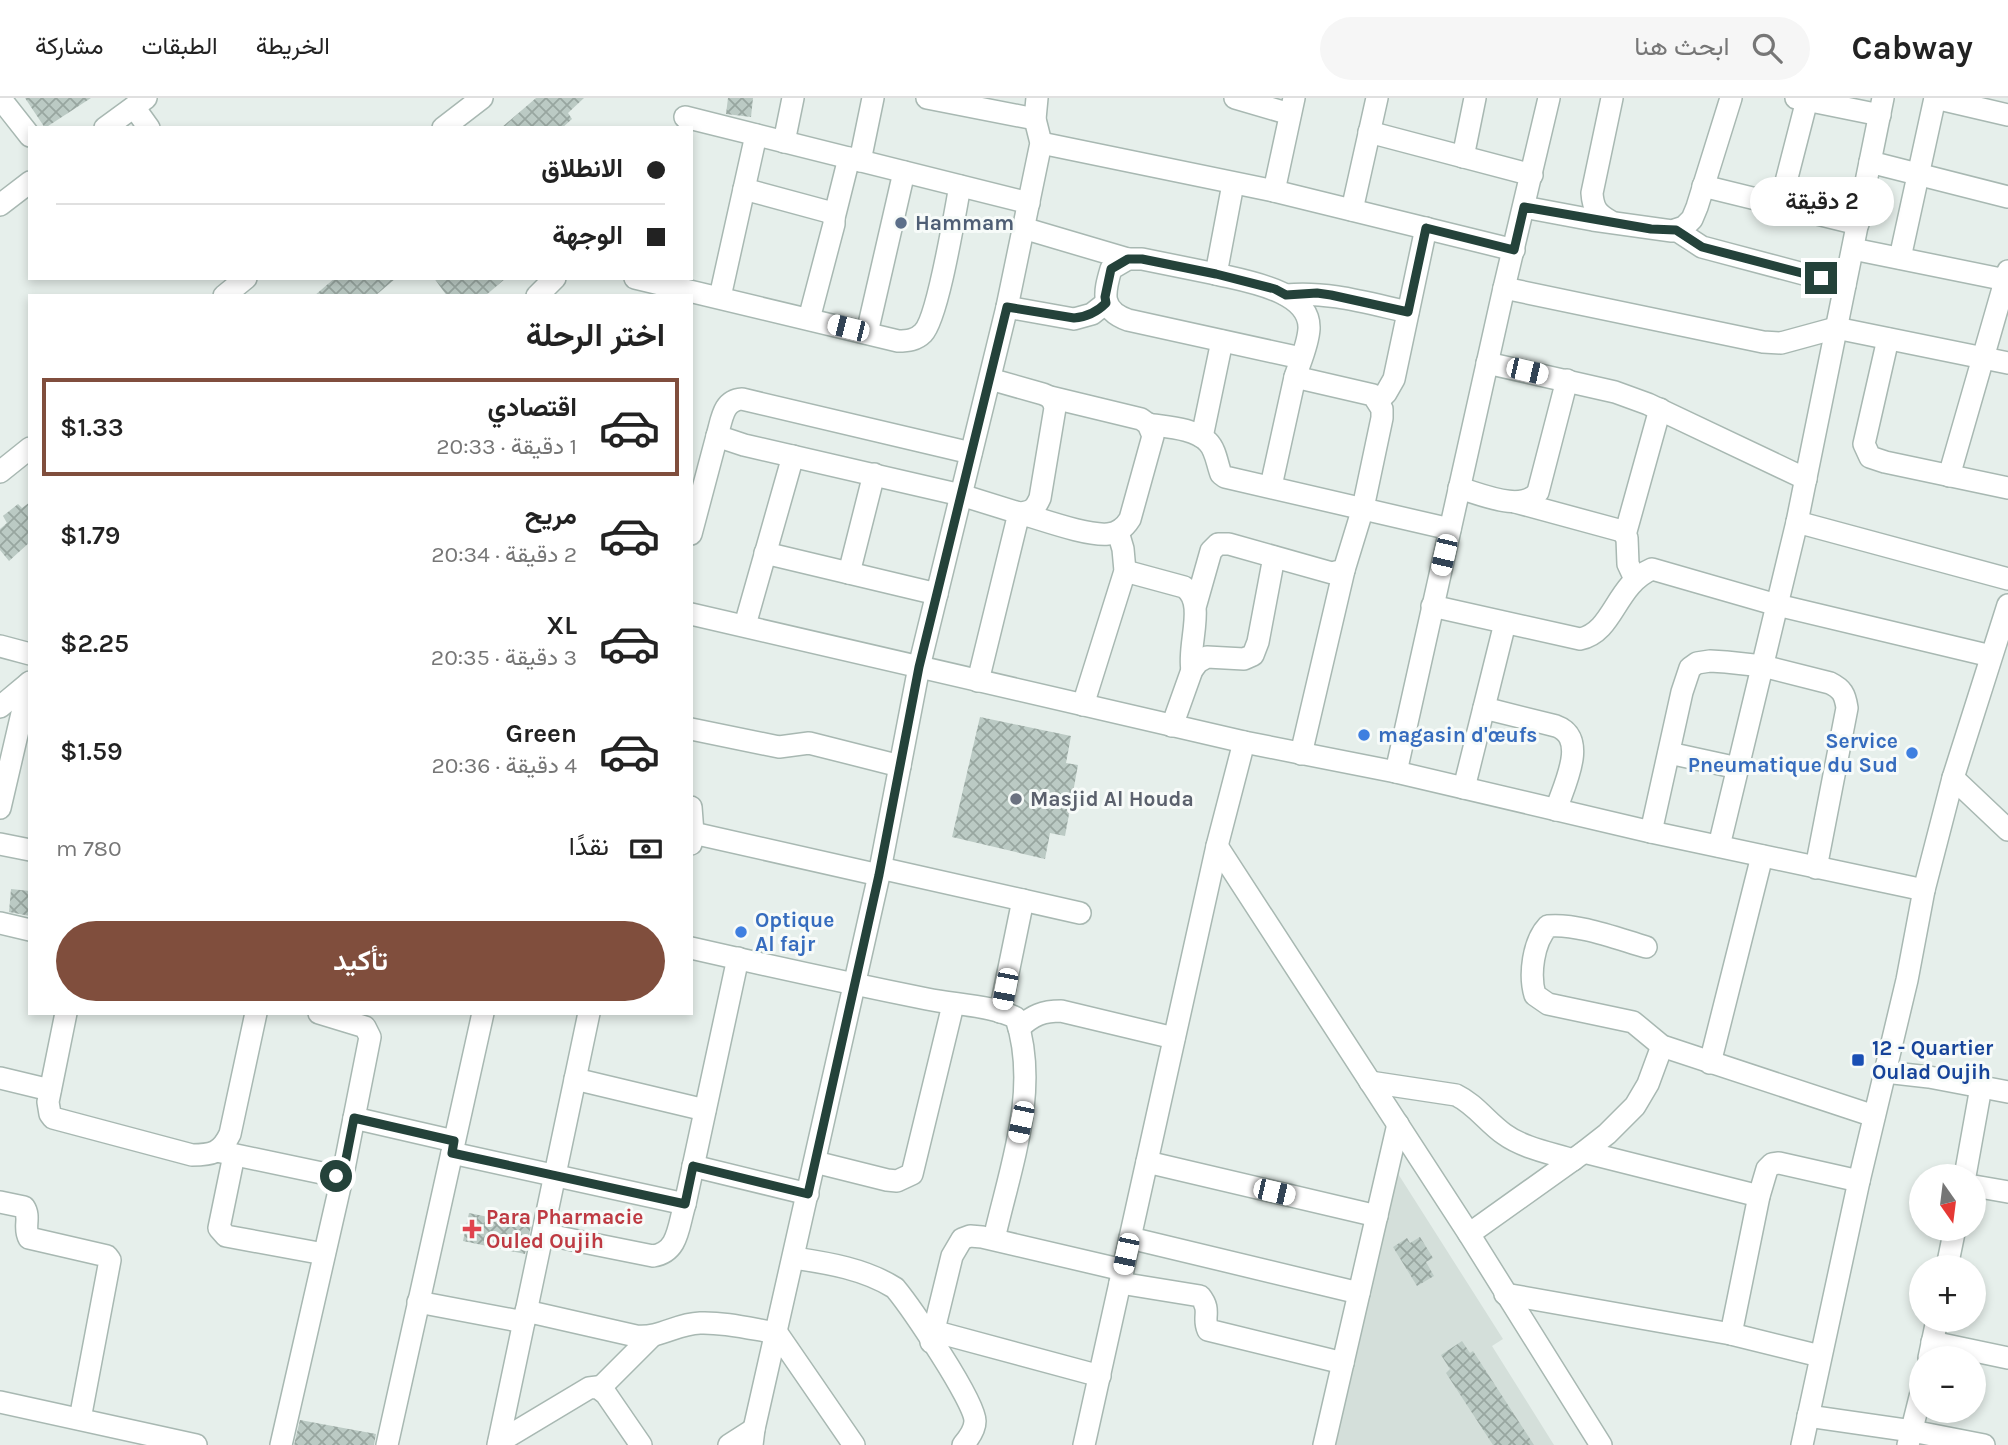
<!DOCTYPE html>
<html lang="ar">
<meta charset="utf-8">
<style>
:root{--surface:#fff;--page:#f6f6f6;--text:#222;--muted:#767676;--line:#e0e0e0;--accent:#804e3d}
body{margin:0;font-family:Karla,Vazirmatn,sans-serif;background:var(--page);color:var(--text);direction:rtl;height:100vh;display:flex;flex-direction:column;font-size:26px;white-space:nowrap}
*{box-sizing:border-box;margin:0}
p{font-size:23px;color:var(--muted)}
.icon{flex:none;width:38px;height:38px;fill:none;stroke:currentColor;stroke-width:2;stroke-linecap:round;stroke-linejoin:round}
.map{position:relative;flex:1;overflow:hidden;direction:ltr}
.sheet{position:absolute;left:28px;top:196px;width:665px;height:721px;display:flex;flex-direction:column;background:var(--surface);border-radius:0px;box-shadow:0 4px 10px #0003;direction:rtl}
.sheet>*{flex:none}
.hud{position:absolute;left:28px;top:28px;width:665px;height:154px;border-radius:0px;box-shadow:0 4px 10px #0003;direction:rtl;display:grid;align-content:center;height:154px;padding:0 28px;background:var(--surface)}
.needle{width:46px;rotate:166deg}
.tools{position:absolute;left:1909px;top:1066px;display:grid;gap:14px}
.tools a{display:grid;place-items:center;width:77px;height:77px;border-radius:50%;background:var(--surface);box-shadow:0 4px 10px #0003;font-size:35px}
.end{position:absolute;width:32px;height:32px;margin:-16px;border:9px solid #24423a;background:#fff;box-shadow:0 0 0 4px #fff}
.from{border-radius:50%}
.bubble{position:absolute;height:49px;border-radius:24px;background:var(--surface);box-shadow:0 4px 10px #0003;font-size:23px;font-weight:600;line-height:49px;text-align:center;direction:rtl}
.car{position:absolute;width:21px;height:42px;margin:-21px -10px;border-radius:9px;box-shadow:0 0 5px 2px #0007;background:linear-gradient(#fff 24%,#345 0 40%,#fff 0 76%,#345 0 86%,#fff 0)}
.hud b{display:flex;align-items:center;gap:24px;height:66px;font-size:26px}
.hud b+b{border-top:2px solid var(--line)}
.hud i{width:18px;height:18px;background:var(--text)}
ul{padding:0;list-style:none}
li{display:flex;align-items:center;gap:21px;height:98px;margin:0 14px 10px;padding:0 14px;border:4px solid transparent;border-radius:0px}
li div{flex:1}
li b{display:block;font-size:26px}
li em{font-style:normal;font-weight:600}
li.on{border-color:var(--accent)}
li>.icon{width:63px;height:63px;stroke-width:1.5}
h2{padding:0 28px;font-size:32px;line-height:84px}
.pay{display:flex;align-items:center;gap:18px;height:77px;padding:0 28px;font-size:26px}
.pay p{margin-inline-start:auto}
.button{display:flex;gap:14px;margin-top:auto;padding:14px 28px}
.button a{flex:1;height:80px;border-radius:42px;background:var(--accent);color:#fff;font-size:28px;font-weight:600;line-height:80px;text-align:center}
header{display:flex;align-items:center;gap:42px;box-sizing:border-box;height:98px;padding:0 35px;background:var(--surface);border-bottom:2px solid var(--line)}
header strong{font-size:33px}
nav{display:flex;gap:38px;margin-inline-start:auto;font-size:24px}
.search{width:490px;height:63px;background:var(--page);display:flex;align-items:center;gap:18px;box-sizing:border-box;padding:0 24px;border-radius:38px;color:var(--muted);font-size:26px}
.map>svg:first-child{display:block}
.built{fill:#d4dfda}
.building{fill:url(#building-cross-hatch)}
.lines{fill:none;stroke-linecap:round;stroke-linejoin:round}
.minor-casing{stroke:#a8b8b2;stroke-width:24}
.minor{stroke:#fff;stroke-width:21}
.route{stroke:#24423a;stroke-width:9}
.service-dot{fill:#5c6f8a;stroke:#f7fbf9;stroke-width:2.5}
.shop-dot{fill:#3f7fe0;stroke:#f7fbf9;stroke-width:2.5}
.worship-dot{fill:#6b7280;stroke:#f7fbf9;stroke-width:2.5}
.transit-dot{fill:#1a4fb4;stroke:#f7fbf9;stroke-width:2.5}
.health-dot{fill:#e0444e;stroke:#f7fbf9;stroke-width:2.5}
.labels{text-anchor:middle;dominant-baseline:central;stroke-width:6;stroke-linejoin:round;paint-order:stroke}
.service-label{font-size:21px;font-weight:bold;fill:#4e5e75;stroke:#f7fbf9;text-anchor:start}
.shop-label{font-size:21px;font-weight:bold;fill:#366cbe;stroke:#f7fbf9;text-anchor:start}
.worship-label{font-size:21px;font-weight:bold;fill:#5b616d;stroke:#f7fbf9;text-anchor:start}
.transit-label{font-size:21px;font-weight:bold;fill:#164399;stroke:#f7fbf9;text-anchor:start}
.health-label{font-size:21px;font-weight:bold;fill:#be3a42;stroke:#f7fbf9;text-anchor:start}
</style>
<header>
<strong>Cabway</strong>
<div class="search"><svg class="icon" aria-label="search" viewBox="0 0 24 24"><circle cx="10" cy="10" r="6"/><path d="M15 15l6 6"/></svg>ابحث هنا</div>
<nav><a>الخريطة</a><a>الطبقات</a><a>مشاركة</a></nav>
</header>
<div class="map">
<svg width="2008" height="1347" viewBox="0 0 2008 1347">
<defs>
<pattern id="building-cross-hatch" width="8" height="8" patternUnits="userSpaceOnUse" patternTransform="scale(1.75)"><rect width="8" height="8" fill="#bbcac4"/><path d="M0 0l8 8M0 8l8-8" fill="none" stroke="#98a6a0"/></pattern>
</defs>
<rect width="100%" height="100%" fill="#e6efeb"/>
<polygon class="built" points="1395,1071 1503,1241 1492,1248 1554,1347 1335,1347"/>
<g class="building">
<polygon points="25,0 91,0 45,30"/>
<polygon points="536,0 584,0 568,15 572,21 562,30 501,30"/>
<polygon points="728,0 753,0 751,19 726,16"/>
<polygon points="335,180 396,180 375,198 314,198"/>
<polygon points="434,180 506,180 485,198 447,198"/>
<polygon points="30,404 30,444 9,463 0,452 0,431 7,425 3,418 18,406 22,410"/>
<polygon points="980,619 1071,638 1066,665 1078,667 1065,738 1050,735 1045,761 952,739"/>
<polygon points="11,791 30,793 30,818 9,814"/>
<polygon points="469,1115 531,1128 525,1156 463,1143"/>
<polygon points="1420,1139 1433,1160 1426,1164 1434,1178 1417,1188 1393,1149 1407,1140 1410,1145"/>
<polygon points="1462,1243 1470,1255 1473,1253 1534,1347 1493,1347 1446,1275 1450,1271 1441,1257"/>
<polygon points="300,1322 376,1336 374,1347 294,1347"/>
</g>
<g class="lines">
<defs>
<g id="minor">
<polyline points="0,0 30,38"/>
<polyline points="927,0 1035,21"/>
<polyline points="1235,0 1290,16"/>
<polyline points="1796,0 1880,17"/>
<polyline points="1935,0 2008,17"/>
<polyline points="134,9 149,30"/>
<polyline points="685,19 1029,105"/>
<polyline points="105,30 146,0"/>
<polyline points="443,30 482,0"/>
<polyline points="1369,34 1532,77"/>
<polyline points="784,44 793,0"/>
<polyline points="1041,45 1274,93 1514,152"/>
<polyline points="1463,59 1475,0"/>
<polyline points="860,63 873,0"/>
<polyline points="1870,64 2008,99"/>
<polyline points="1703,88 1858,126"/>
<polyline points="744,91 829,114 834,120 834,126 809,221"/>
<polyline points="1274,93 1294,0"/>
<polyline points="0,107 30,84"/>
<polyline points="1780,107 1807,2"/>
<polyline points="1524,109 1593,122 1672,133 1684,129 1692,121 1697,109 1731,0"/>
<polyline points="1352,112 1377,0"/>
<polyline points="834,120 849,60"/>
<path d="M1610,123C1597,116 1593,110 1592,95L1612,0"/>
<polyline points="1023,130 1128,161"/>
<polyline points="1676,132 1702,149 1845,187"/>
<polyline points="1853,151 2006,182"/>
<polyline points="1900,160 1935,0"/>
<path d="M1216,176L1142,161H1128L1111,171C1104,195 1100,212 1128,222L1301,260"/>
<path d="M635,180L898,243C908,243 916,242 923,235C938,220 955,114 960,88"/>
<polyline points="1504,190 1763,244 1781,245 1836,230 2008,265"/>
<path d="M1286,197C1328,193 1367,205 1408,214"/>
<polyline points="224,198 246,180"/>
<polyline points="537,198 555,180"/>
<polyline points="720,199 756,37"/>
<polyline points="1007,209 1074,221 1092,216 1106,205"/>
<polyline points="867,235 904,74"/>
<polyline points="1888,241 1864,346 1870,359 1885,364 2008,390"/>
<polyline points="1487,265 1615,294 1648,306 1806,381"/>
<polyline points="1378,303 1386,295 1394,281 1426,130"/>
<path d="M1148,326C1166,329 1195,330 1208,344C1216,352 1217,366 1221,376L1225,379L1450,431"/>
<polyline points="1202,339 1222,243"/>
<path d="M971,355L742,301C723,302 722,321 717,338L744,347L961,397L1019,415C1032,414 1035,411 1040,400L1055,310C1053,302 1051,299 1043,296L990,281"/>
<polyline points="0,374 30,350"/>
<polyline points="1949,378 2008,173"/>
<polyline points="1271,388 1295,279"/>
<path d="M1459,390C1481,396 1522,415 1538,394L1567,282"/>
<polyline points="1515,404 1622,433 1627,440 1628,466 1635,481"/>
<polyline points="1797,424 2008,481"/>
<polyline points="691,436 717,338"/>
<polyline points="1625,437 1660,311"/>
<polyline points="765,455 937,496"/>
<path d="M1125,473L1184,489C1207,504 1187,547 1192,572"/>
<polyline points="849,475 874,376"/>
<path d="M1196,506L1211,453L1218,446H1229L1332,475L1344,472L1363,410L1382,320V311L1373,297L1295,279C1300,264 1308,247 1309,231C1311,192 1244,183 1216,176L1233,86"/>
<path d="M1432,508L1580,541C1614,534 1615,487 1652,471L1777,507L1991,558"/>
<polyline points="691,516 1244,644 1396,674 1651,734 1924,792"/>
<polyline points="745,527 793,358"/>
<polyline points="0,548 30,556"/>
<path d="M978,583L1019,415C1041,421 1086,438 1108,436C1118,435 1125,429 1130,421L1153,338L1148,326L1141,321L1050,299"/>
<polyline points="1083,607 1125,473 1123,451 1118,434"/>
<polyline points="0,609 30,584"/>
<path d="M1484,610L1556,628C1589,640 1564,687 1556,712"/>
<polyline points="1172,628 1192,572 1198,564 1207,559 1244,561 1253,557 1258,544 1274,459"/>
<polyline points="691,631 779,649 809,645 900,668"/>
<polyline points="1669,655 1738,670"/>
<polyline points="1301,656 1344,472"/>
<polyline points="1396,674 1504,190 1549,0"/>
<polyline points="1953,680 2008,732"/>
<polyline points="1464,690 1505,525"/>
<polyline points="691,709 693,735 691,746"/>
<polyline points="0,710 29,585"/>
<path d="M1651,734L1682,594L1690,570L1697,565L1710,563L1726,564L1763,568L1830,585C1842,591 1845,596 1847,610L1816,770"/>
<polyline points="693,735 879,777"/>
<polyline points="0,746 30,752"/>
<polyline points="1217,748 1469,1136 1601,1347"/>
<polyline points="1719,748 1797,424 1883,0"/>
<polyline points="880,770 1080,815"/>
<polyline points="0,825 30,832"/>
<path d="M1646,849C1618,841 1577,825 1548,828C1533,844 1529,877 1535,897L1548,906L1633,924L1662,948L1874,1018"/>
<path d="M691,850C770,868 848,885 927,901C954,907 993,907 1016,920C1040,992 1010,1070 994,1141"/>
<polyline points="1000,914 1023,802"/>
<path d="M66,915L48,1004L50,1016L53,1020L192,1057C212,1057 221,1055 230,1036L256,915"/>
<polyline points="319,915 365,929 370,939 354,1020"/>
<path d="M1019,930C1033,917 1043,913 1061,913L1174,940"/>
<polyline points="1710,965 1762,758"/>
<polyline points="1885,974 1929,979 2008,994"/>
<polyline points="0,980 50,992"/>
<polyline points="575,981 705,1012"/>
<path d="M1370,984L1456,997C1475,1006 1487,1024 1504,1036C1523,1050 1551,1055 1573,1062"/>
<polyline points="217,1053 336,1078 344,1071 354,1020 454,1043"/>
<polyline points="1584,1054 1759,1098"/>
<polyline points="452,1055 685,1106"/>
<polyline points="234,1057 219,1130 226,1138 324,1156"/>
<polyline points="815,1064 887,1082 897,1083 912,1076 953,907"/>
<polyline points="1147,1064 1377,1118"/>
<polyline points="693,1068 808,1096"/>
<polyline points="1965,1078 1981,989"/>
<polyline points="1974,1088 2008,1094"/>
<path d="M0,1104L24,1109C31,1119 23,1130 29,1140L107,1158L110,1162L80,1321"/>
<path d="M543,1136L653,1158C679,1154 678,1128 685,1106L738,860"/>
<polyline points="1469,1136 1584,1054 1607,1036 1635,1008 1648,986 1662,948"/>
<polyline points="1130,1140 1359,1195"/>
<path d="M794,1160C828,1165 865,1171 895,1190C910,1208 975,1303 975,1323C975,1332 969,1340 963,1347"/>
<polyline points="1947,1169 1955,1130"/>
<path d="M1120,1185L1200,1198C1212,1213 1202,1219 1208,1232L1343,1265"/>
<polyline points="1505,1196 1731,1236 1820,1258"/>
<polyline points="418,1204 524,1224"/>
<path d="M526,1213L636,1238C662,1240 675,1226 700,1225C725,1224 752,1231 777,1235L854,1347"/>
<polyline points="933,1233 1100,1278"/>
<polyline points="1731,1236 1759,1098 1767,1071 1772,1066 1779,1065 1859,1083"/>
<polyline points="931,1244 952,1158 962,1141 970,1138 982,1139 1123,1172"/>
<polyline points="1932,1244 2008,1260"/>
<polyline points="1929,1260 1937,1222"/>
<polyline points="600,1290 651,1239"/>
<polyline points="0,1304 196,1347"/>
<polyline points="1808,1318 1912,1333 1984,1347"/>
<polyline points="499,1344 589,1290 597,1289 606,1296 641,1347"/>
<polyline points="281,1347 344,1071"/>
<polyline points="387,1347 483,915"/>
<polyline points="498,1347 589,915"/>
<polyline points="729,1347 754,1331"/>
<polyline points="752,1347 754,1331 879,777 919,569 1007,209 1041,45 1035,21 1037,0"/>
<polyline points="1084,1347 1217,748 1244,644"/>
<polyline points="1324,1347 1398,1026"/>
<polyline points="1802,1347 1859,1083 1907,882 1924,792 1953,680 2008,507"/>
<polyline points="1908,1347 1922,1291"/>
</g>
</defs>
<use href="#minor" class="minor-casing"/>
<use href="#minor" class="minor"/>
</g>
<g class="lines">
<path class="route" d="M336,1078L344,1071L354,1020L454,1043L452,1055L685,1106L693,1068L808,1096L879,777L919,569L1007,209L1074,220C1087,219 1097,214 1106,205L1105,199L1111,171L1128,161H1142L1216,176L1275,191L1286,197L1317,195L1331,197L1408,214L1426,130L1514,152L1524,109L1651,131L1676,132L1702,149L1821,180"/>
</g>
<circle class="service-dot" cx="901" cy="125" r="7"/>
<g class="shop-dot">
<circle cx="1364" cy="637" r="7"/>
<circle cx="1912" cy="655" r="7"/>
<circle cx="741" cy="834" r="7"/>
</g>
<circle class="worship-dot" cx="1016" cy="701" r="7"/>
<rect class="transit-dot" x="1851" y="955" width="14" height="14" rx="3.5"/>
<path class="health-dot" d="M468.5 1120.5h7v7h7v7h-7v7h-7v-7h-7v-7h7z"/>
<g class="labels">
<g class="service-label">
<text x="915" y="125">Hammam</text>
</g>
<g class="shop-label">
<text x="1378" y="637">magasin d'œufs</text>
<text x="1898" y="643" text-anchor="end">Service<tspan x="1898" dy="24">Pneumatique du Sud</tspan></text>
<text x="755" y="822">Optique<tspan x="755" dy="24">Al fajr</tspan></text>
</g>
<g class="worship-label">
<text x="1030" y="701">Masjid Al Houda</text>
</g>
<g class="transit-label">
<text x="1872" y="950">12 - Quartier<tspan x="1872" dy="24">Oulad Oujih</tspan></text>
</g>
<g class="health-label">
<text x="486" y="1119">Para Pharmacie<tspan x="486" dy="24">Ouled Oujih</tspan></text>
</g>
</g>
</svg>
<div class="tools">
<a><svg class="needle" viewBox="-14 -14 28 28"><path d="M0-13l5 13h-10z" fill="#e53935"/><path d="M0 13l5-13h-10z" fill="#767676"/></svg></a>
<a>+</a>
<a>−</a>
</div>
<i class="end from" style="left:336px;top:1078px"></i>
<i class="end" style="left:1821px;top:180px"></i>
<div class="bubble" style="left:1750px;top:79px;width:144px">2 دقيقة</div>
<i class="car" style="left:848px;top:230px;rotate:284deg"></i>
<i class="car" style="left:1527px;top:273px;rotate:103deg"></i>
<i class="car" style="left:1444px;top:457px;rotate:193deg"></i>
<i class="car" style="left:1005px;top:891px;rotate:191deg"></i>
<i class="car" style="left:1021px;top:1024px;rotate:192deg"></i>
<i class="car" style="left:1274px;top:1094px;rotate:103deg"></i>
<i class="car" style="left:1126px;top:1156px;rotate:192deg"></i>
<div class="hud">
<b><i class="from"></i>الانطلاق</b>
<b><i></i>الوجهة</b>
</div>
<section class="sheet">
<h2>اختر الرحلة</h2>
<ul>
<li class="on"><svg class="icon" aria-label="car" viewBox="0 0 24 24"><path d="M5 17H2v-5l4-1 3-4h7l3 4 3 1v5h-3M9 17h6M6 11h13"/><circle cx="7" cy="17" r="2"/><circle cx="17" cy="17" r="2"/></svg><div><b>اقتصادي</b><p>1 دقيقة · 20:33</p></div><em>$1.33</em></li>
<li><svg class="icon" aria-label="car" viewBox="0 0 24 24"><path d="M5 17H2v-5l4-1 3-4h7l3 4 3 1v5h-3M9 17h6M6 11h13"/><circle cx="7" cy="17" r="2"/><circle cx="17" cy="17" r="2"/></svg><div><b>مريح</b><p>2 دقيقة · 20:34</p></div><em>$1.79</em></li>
<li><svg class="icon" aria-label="car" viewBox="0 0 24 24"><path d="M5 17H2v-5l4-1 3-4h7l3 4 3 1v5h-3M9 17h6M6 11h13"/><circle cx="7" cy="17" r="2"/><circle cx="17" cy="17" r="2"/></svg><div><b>XL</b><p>3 دقيقة · 20:35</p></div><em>$2.25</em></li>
<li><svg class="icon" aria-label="car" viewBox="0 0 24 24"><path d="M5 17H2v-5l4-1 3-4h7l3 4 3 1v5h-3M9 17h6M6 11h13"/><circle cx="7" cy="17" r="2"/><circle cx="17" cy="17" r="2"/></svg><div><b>Green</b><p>4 دقيقة · 20:36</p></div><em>$1.59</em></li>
</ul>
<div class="pay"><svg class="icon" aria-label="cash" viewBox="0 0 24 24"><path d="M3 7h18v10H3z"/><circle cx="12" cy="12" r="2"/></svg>نقدًا<p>780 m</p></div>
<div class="button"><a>تأكيد</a></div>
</section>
</div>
